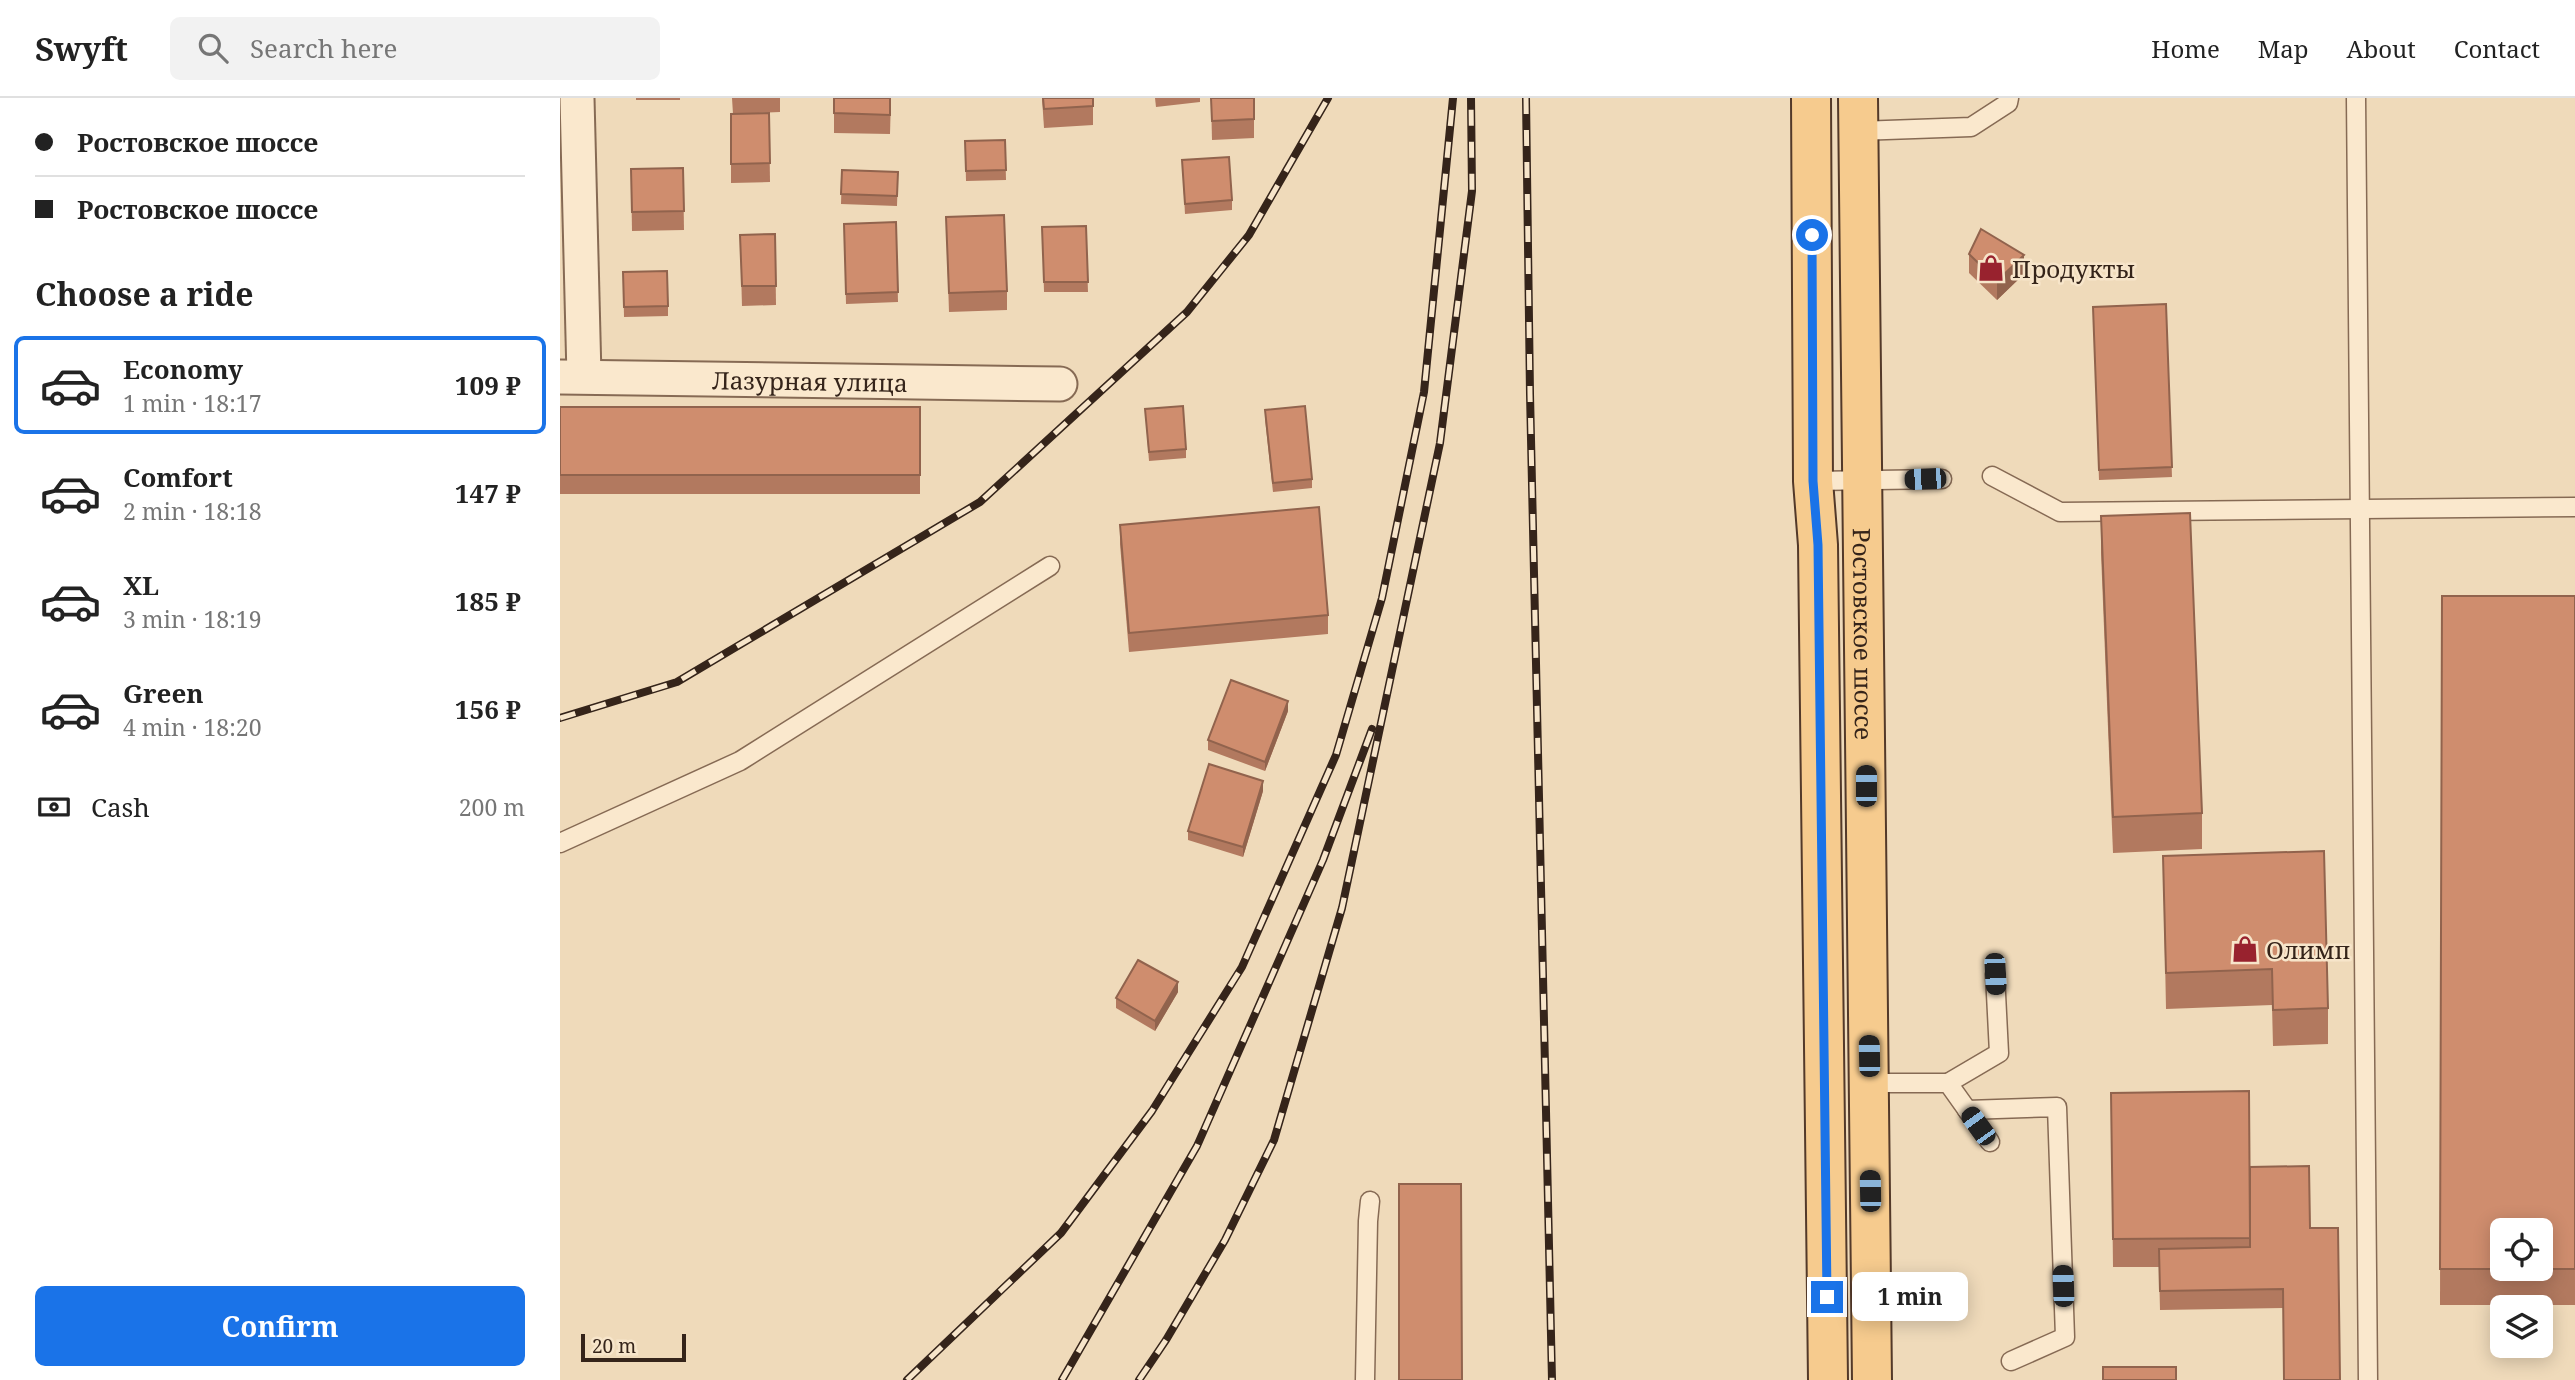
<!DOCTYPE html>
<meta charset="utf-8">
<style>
:root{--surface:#fff;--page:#f2f2f2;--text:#222;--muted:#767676;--line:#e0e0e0;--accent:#1a73e8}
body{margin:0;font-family:"Noto Serif",serif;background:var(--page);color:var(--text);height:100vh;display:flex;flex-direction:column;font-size:26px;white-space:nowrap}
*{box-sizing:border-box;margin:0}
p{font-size:23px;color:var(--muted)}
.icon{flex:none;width:38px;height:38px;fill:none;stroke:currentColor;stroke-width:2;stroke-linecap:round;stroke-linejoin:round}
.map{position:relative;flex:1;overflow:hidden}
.panel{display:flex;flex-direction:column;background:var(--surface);width:560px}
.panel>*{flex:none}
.top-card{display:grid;align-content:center;height:154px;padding:0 35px;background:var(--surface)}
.fabs{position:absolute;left:1930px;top:1120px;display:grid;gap:14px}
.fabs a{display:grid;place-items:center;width:63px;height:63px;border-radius:10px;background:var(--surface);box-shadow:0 4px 18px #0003;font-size:35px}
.scale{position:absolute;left:21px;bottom:18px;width:105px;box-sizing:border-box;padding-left:7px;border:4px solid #35241a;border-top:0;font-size:19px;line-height:24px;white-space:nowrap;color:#35241a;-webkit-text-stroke:5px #f7e5ca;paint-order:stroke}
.end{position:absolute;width:32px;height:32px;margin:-16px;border:9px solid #1a73e8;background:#fff;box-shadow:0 0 0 4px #fff}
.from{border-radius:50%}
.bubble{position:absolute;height:49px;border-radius:10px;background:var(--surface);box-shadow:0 4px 18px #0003;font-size:23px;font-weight:700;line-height:49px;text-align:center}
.car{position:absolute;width:21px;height:42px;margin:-21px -10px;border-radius:9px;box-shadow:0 0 5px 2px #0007;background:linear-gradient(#222 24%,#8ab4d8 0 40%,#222 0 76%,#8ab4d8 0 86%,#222 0)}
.top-card b{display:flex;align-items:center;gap:24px;height:66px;font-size:26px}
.top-card b+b{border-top:2px solid var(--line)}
.top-card i{width:18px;height:18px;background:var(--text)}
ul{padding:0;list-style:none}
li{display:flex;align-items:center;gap:21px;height:98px;margin:0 14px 10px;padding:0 21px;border:4px solid transparent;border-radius:10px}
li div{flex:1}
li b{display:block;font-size:26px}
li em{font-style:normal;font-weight:700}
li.selected{border-color:var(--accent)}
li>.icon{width:63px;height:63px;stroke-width:1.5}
h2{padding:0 35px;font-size:32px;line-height:84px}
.pay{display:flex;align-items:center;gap:18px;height:77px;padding:0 35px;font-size:26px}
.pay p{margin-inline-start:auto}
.primary-button{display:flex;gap:14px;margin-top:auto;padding:14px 35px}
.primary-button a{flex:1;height:80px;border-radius:10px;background:var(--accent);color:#fff;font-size:28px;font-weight:700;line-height:80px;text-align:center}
header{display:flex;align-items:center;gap:42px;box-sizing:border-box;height:98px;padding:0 35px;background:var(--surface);border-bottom:2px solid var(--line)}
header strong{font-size:33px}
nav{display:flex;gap:38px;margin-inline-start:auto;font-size:24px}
.search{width:490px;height:63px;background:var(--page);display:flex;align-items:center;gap:18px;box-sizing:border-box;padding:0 24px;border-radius:10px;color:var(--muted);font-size:26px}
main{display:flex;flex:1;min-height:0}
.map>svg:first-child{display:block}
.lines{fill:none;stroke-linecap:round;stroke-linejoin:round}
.service-casing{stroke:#866a54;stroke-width:21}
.minor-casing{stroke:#866a54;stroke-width:37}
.primary-casing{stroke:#533929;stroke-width:42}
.service{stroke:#fae8cd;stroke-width:18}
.minor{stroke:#fae8cd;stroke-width:33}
.primary{stroke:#f6cb8e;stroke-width:38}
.rail-casing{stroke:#35241a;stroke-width:8}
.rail{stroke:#f7e5ca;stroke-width:5;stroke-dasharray:16;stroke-linecap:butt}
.wall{fill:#b2795f}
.shaded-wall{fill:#91634d}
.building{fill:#cf8d6e;stroke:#91634d;stroke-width:2}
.route{stroke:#1a73e8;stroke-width:9}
.labels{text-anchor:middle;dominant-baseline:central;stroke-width:5;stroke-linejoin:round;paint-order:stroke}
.poi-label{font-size:24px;fill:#35241a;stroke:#f7e5ca;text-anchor:start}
.street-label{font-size:24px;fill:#35241a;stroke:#f7e5ca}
</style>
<header>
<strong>Swyft</strong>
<div class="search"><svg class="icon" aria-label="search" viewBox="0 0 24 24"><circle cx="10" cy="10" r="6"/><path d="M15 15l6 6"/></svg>Search here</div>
<nav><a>Home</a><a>Map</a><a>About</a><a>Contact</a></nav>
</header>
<main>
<section class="panel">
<div class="top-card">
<b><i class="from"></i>Ростовское шоссе</b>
<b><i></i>Ростовское шоссе</b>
</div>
<h2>Choose a ride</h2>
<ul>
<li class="selected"><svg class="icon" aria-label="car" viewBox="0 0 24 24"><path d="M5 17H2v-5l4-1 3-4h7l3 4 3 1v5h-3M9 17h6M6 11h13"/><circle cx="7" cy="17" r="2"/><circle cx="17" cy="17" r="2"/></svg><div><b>Economy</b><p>1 min · 18:17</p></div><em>109 ₽</em></li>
<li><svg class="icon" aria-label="car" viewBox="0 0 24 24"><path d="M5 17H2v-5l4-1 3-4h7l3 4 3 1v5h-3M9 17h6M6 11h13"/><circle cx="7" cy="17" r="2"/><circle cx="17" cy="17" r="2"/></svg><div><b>Comfort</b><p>2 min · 18:18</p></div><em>147 ₽</em></li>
<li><svg class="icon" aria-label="car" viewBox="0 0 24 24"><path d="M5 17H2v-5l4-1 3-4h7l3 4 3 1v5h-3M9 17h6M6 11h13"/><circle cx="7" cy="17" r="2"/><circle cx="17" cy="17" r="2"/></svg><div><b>XL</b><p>3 min · 18:19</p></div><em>185 ₽</em></li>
<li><svg class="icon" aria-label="car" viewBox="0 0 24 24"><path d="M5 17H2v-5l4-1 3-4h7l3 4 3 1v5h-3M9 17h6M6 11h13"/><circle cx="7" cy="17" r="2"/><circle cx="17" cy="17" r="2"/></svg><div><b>Green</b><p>4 min · 18:20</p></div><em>156 ₽</em></li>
</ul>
<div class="pay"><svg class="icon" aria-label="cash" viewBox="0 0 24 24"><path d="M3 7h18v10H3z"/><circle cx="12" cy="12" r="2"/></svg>Cash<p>200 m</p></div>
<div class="primary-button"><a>Confirm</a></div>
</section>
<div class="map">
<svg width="2015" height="1282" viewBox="0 0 2015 1282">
<rect width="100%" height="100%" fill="#efdaba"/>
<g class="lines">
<defs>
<g id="service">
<polyline points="1796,0 1808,1282"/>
<polyline points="1298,33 1411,29 1448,5 1449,0"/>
<polyline points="1432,378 1500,414 2015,409"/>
<polyline points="1253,383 1382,381"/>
<polyline points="0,745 180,663 490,468"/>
<polyline points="1309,985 1388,985 1430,1044"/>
<polyline points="1388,985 1439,955 1435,876"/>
<polyline points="1407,1012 1497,1009 1505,1239 1451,1263"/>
<polyline points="805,1282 808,1123 810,1103"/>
</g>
<g id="minor">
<polyline points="17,0 24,278"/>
<path id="s1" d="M0,279L500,286"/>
</g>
<g id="primary">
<polyline points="1251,0 1253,383 1258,447 1268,1282"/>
<path id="s2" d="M1298,0L1312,1282"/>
</g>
</defs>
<use href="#service" class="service-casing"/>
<use href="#minor" class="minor-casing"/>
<use href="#primary" class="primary-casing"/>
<use href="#service" class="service"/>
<use href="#minor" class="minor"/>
<use href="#primary" class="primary"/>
<defs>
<g id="rail">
<polyline points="966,0 970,296 992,1282"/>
<polyline points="0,620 117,584 420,404 627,214 689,137 768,0"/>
<polyline points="347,1282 501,1135 592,1013 682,869 776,657 822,500 864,294 893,0"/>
<polyline points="502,1282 637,1048 763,762 812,631"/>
<polyline points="579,1282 606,1242 665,1142 714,1042 782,810 880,345 912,93 911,0"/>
</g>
</defs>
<use href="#rail" class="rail-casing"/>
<use href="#rail" class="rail"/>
</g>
<g class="wall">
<rect x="76" y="0" width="44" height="2"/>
<polygon points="172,0 220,0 220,14 173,16"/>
<polygon points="274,0 331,0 330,36 274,35"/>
<polygon points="482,0 533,0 533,27 484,30"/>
<polygon points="595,0 640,0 640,4 596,9"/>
<polygon points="651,0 694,0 694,40 652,42"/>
<polygon points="209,15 210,84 171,85 171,16"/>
<polygon points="445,42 446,82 406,83 405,43"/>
<polygon points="622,62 672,102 672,112 625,116"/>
<polygon points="123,70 124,132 72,133 71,71"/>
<polygon points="282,72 338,74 337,108 281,106"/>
<polygon points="386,119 447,193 447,212 389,214"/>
<polygon points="336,124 338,204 286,206 284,126"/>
<polygon points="526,128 528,194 484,194 482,129"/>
<polygon points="215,136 216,207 182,208 180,137"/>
<polygon points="1409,156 1464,176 1437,202 1409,175"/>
<polygon points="63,174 108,208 108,218 64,219"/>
<polygon points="1606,206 1612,379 1539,382 1533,209"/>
<rect x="0" y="309" width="360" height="87"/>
<polygon points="585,311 626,351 626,360 589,363"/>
<polygon points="705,312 752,381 752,390 713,394 705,321"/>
<polygon points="1541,418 1642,715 1642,751 1553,755 1541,455"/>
<polygon points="560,427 768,517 768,536 569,554 560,446"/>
<polygon points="1882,498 2015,498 2015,1207 1880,1207"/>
<polygon points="728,613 705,673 648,652 648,642"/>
<polygon points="703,693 683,759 628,742 628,733"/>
<polygon points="1603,758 1768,910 1768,946 1713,948 1712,907 1606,911"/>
<polygon points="618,894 595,933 556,910 556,900"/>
<polygon points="1551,995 1690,1069 1749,1068 1723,1210 1600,1212 1599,1169 1553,1169"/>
</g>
<g class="shaded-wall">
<polygon points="1464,157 1464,176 1437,202 1437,183"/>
<polygon points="728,603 728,613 705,673 705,664"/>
<polygon points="703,683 703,693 683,759 683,749"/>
<polygon points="618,884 618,894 595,933 595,923"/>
</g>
<g class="building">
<polygon points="274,0 330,0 330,17 274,15"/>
<polygon points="483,0 533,0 533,8 484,11"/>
<polygon points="651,0 694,0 694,21 652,23"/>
<polygon points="209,15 210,65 171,66 171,16"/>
<polygon points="445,42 446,72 406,73 405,43"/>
<polygon points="669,59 672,102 625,106 622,62"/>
<polygon points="123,70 124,113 72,114 71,71"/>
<polygon points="282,72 338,74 337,98 281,96"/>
<polygon points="444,117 447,193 389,195 386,119"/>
<polygon points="336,124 338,194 286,196 284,126"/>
<polygon points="526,128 528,184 484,184 482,129"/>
<polygon points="1421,131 1464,157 1437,183 1409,156"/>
<polygon points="215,136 216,188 182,188 180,137"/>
<polygon points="107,173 108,208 64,209 63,174"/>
<polygon points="1606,206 1612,369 1539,372 1533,209"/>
<polygon points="623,308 626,351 589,354 585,311"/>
<polygon points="745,308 752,381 713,385 705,312"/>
<rect x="0" y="309" width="360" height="68"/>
<polygon points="759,409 768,517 569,535 560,427"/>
<polygon points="1630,415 1642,715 1553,719 1541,418"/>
<polygon points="1882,498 2015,498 2015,1171 1949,1171 1981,1171 1981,1132 1942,1132 1942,1171 1880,1171"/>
<polygon points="671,582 728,603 705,664 648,642"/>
<polygon points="649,666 703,683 683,749 628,733"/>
<polygon points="1764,753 1768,910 1713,912 1712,871 1606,875 1603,758"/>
<polygon points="578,862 618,884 595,923 556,900"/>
<polygon points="1689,993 1690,1140 1553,1141 1551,995"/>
<polygon points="1749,1068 1750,1130 1778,1130 1780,1282 1724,1282 1723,1191 1600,1193 1599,1151 1690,1149 1690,1069"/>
<polygon points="839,1086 901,1086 902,1282 839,1282"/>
<rect x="1543" y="1269" width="73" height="13"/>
</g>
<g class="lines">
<polyline class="route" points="1252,137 1253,383 1258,447 1267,1199"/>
</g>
<defs>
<symbol id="shop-bare" viewBox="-9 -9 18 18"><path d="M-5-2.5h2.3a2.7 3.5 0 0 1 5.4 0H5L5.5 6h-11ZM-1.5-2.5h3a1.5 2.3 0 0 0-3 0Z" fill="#98222e" stroke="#f7e5ca" stroke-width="2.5" paint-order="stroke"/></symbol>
</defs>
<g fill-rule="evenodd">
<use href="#shop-bare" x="1412" y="151" width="38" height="38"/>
<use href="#shop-bare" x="1666" y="832" width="38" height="38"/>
</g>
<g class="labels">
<g class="poi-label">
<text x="1452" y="170">Продукты</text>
<text x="1706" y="851">Олимп</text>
</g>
<g class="street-label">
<text stroke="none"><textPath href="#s1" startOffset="250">Лазурная улица</textPath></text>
<text stroke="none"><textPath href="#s2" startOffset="536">Ростовское шоссе</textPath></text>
</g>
</g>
</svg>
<div class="fabs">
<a><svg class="icon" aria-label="locate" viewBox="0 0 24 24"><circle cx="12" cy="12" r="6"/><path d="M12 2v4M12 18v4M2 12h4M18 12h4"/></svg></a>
<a><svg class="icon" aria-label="layers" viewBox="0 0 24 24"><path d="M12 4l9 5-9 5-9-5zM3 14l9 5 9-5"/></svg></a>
</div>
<div class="scale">20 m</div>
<i class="end from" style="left:1252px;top:137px"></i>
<i class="end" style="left:1267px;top:1199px"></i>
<div class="bubble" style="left:1292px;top:1174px;width:116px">1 min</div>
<i class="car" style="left:1365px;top:381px;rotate:268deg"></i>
<i class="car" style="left:1306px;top:688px;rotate:0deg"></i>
<i class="car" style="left:1435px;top:876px;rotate:177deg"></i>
<i class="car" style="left:1309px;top:958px;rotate:359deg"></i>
<i class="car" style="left:1418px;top:1028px;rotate:324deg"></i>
<i class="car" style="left:1310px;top:1093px;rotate:359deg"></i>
<i class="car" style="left:1503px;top:1188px;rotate:358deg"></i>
</div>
</main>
